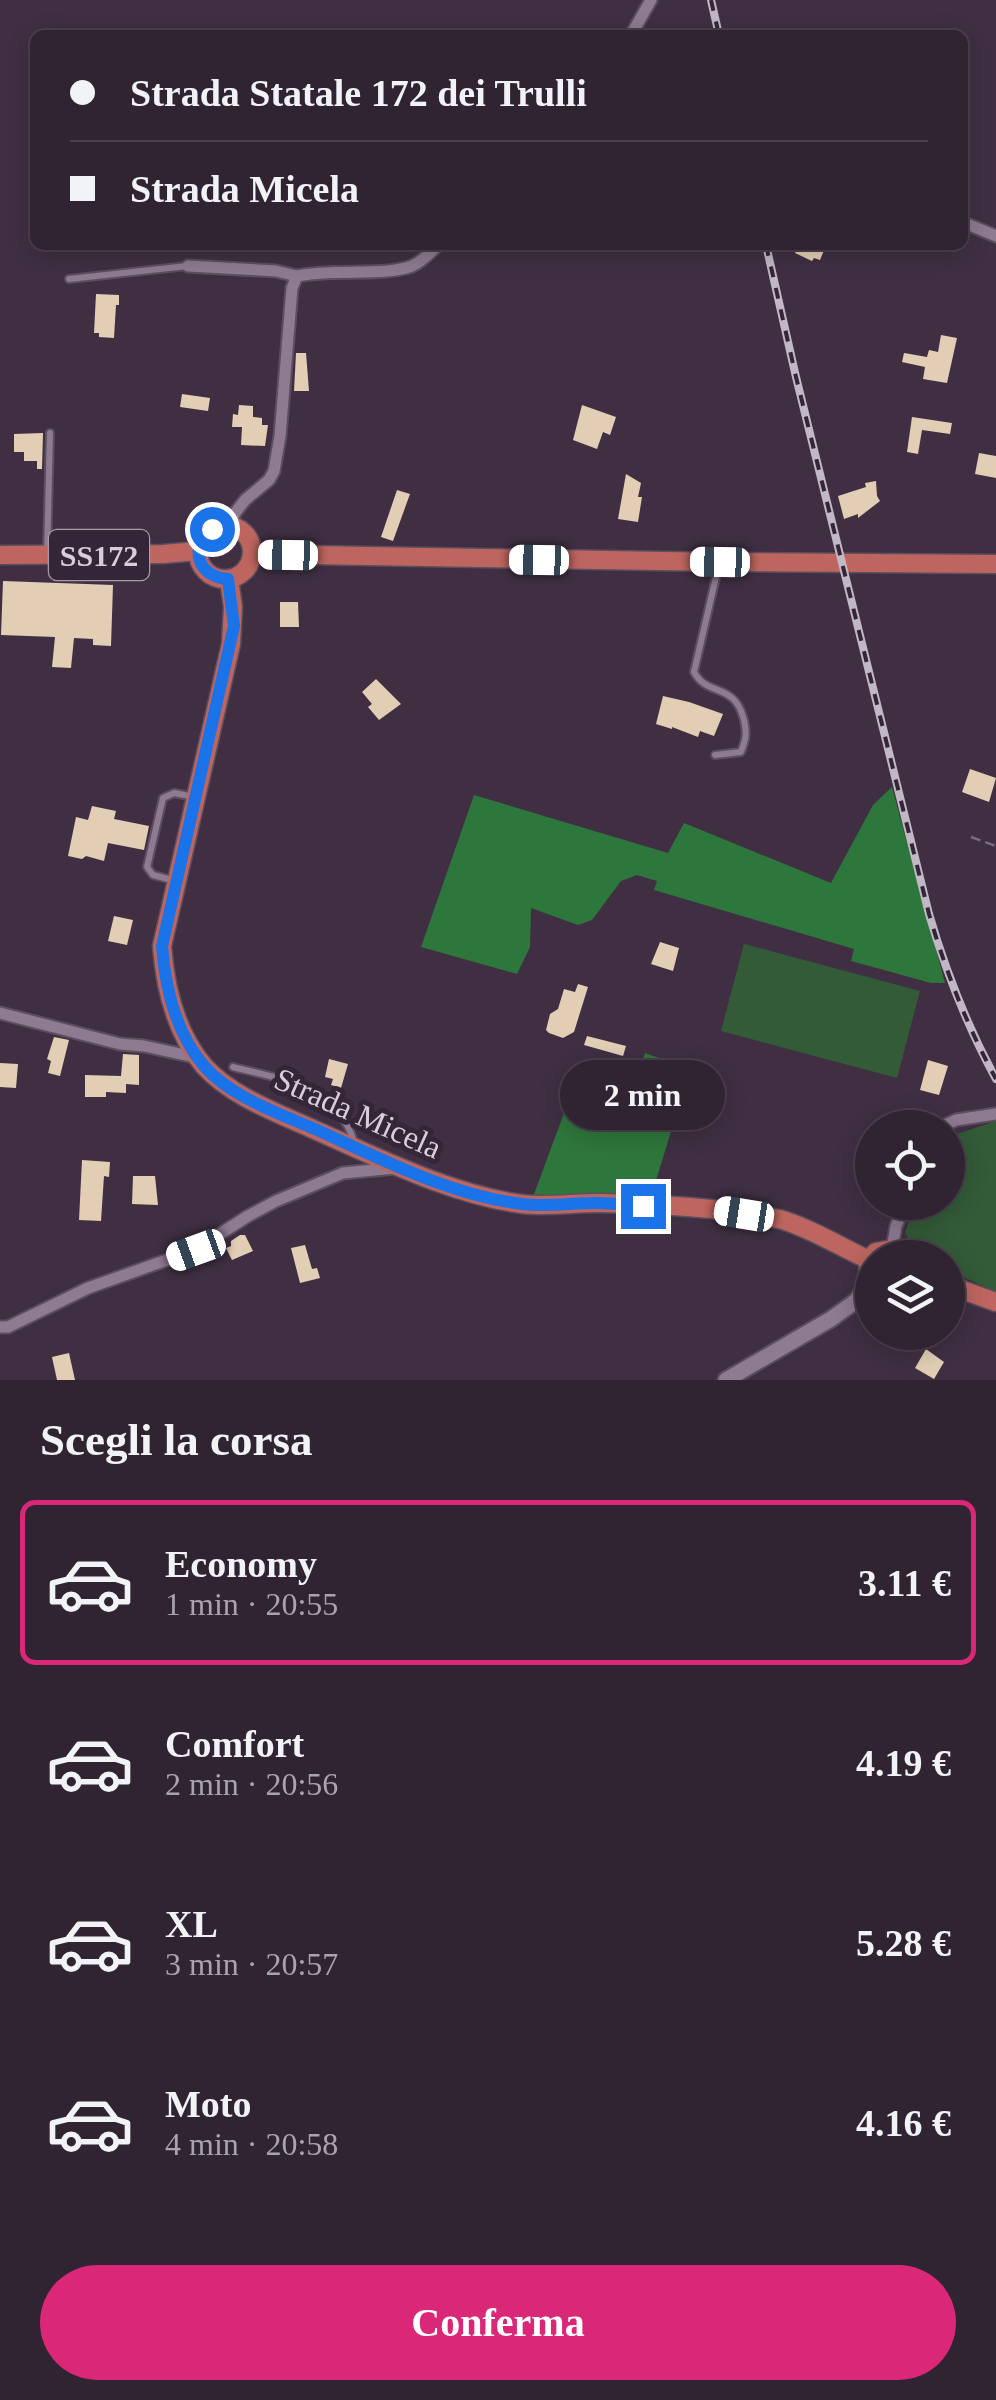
<!DOCTYPE html>
<html lang="it">
<meta charset="utf-8">
<style>
:root{--surface:#302332;--page:#3c2f3e;--text:#f1f3f6;--muted:#a8a4ac;--line:#4b404d;--accent:#db2777}
body{margin:0;font-family:"Times New Roman",serif;background:var(--page);color:var(--text);height:100vh;display:flex;flex-direction:column;font-size:38px;white-space:nowrap}
*{box-sizing:border-box;margin:0}
p{font-size:32px;color:var(--muted)}
.icon{flex:none;width:55px;height:55px;fill:none;stroke:currentColor;stroke-width:2;stroke-linecap:round;stroke-linejoin:round}
.map{position:relative;height:1380px;overflow:hidden}
.sheet{display:flex;flex-direction:column;background:var(--surface);flex:1}
.sheet>*{flex:none}
.banner{position:absolute;left:30px;top:30px;width:938px;height:220px;border-radius:15px;box-shadow:0 5px 25px #0003,0 0 0 2px var(--line);display:grid;align-content:center;height:220px;padding:0 40px;background:var(--surface)}
.fabs{position:absolute;left:855px;top:1110px;display:grid;gap:20px}
.fabs a{display:grid;place-items:center;width:110px;height:110px;border-radius:50%;background:var(--surface);box-shadow:0 5px 25px #0003,0 0 0 2px var(--line);font-size:50px}
.end{position:absolute;width:45px;height:45px;margin:-22px;border:12px solid #1a73e8;background:#fff;box-shadow:0 0 0 5px #fff}
.from{border-radius:50%}
.bubble{position:absolute;height:70px;border-radius:35px;background:var(--surface);box-shadow:0 5px 25px #0003,0 0 0 2px var(--line);font-size:32px;font-weight:700;line-height:70px;text-align:center}
.car{position:absolute;width:30px;height:60px;margin:-30px -15px;border-radius:12px;box-shadow:0 0 8px 2px #0007;background:linear-gradient(#fff 24%,#345 0 40%,#fff 0 76%,#345 0 86%,#fff 0)}
.banner b{display:flex;align-items:center;gap:35px;height:95px;font-size:38px}
.banner b+b{border-top:2px solid var(--line)}
.banner i{width:25px;height:25px;background:var(--text)}
ul{padding:0;list-style:none}
li{display:flex;align-items:center;gap:30px;height:165px;margin:0 20px 15px;padding:0 20px;border:5px solid transparent;border-radius:15px}
li div{flex:1}
li b{display:block;font-size:38px}
li em{font-style:normal;font-weight:700}
li.active{border-color:var(--accent)}
li>.icon{width:90px;height:90px;stroke-width:1.5}
h2{padding:0 40px;font-size:45px;line-height:120px}
.action{display:flex;gap:20px;margin-top:auto;padding:20px 40px}
.action a{flex:1;height:115px;border-radius:60px;background:var(--accent);color:#fff;font-size:40px;font-weight:700;line-height:115px;text-align:center}
.map>svg:first-child{display:block}
.green{fill:#335b38}
.forest{fill:#2e773c}
.building{fill:#e2ceb5}
.lines{fill:none;stroke-linecap:round;stroke-linejoin:round}
.service-casing{stroke:#5b4e5e;stroke-width:10}
.minor-casing{stroke:#5b4e5e;stroke-width:15}
.tertiary-casing{stroke:#5b4e5e;stroke-width:19}
.primary-casing{stroke:#5b4e5e;stroke-width:21}
.path{stroke:#7a6c7d;stroke-width:2.5;stroke-dasharray:10 5;stroke-linecap:butt}
.service{stroke:#8e7a91;stroke-width:6}
.minor{stroke:#8e7a91;stroke-width:11}
.tertiary{stroke:#8e7a91;stroke-width:15}
.primary{stroke:#be655f;stroke-width:18}
.rail-casing{stroke:#c2b7c4;stroke-width:8}
.rail{stroke:#352538;stroke-width:4;stroke-dasharray:11;stroke-linecap:butt}
.route{stroke:#1a73e8;stroke-width:12}
.labels{text-anchor:middle;dominant-baseline:central;stroke-width:10;stroke-linejoin:round;paint-order:stroke}
.shield{fill:#352538;stroke:#a79ba9;stroke-width:2.5}
.shield-label{font-size:30px;font-weight:bold;fill:#d8ceda}
.street-label{font-size:32px;fill:#d8ceda;stroke:#352538}
</style>
<div class="map">
<svg width="996" height="1380" viewBox="0 0 996 1380">
<rect width="100%" height="100%" fill="#402f43"/>
<g class="green">
<polygon points="744,944 920,991 897,1078 721,1031"/>
<polygon points="996,1121 996,1292 948,1270 948,1258 920,1257 905,1233 915,1203 948,1202 948,1137"/>
</g>
<g class="forest">
<polygon points="892,787 945,983 931,983 851,961 854,949 654,890 657,881 637,875 621,881 592,920 578,925 531,908 530,947 517,974 421,947 474,795 668,853 684,823 831,883 873,805"/>
<polygon points="645,1053 690,1069 651,1197 533,1197 567,1105 631,1106 626,1059 642,1062"/>
</g>
<g class="building">
<polygon points="799,245 825,245 825,248 820,260 814,258 812,261 795,253"/>
<polygon points="96,294 119,295 119,305 116,305 114,338 99,337 99,333 94,333"/>
<polygon points="941,335 957,338 947,383 923,379 925,367 902,362 904,353 927,357 929,350 938,352"/>
<polygon points="296,353 306,353 309,391 294,391"/>
<polygon points="182,394 210,398 208,411 180,407"/>
<polygon points="239,405 253,406 253,417 262,418 262,425 268,425 265,446 241,445 242,427 232,427 233,414 238,415"/>
<polygon points="582,405 616,417 610,435 603,432 597,449 573,440"/>
<polygon points="912,417 952,423 950,434 922,430 918,454 907,452"/>
<polygon points="43,433 42,469 37,469 37,461 24,461 24,452 14,452 14,434"/>
<polygon points="979,453 996,456 996,478 975,474"/>
<polygon points="626,474 641,483 638,497 642,497 638,522 618,519"/>
<polygon points="876,481 877,496 880,501 858,518 858,514 844,519 838,496 866,487 865,483"/>
<polygon points="397,490 410,494 393,541 381,537"/>
<polygon points="3,581 113,585 111,646 93,645 93,639 74,638 71,668 52,667 55,637 1,635"/>
<polygon points="280,602 298,602 299,627 280,627"/>
<polygon points="376,679 401,704 379,720 368,707 372,704 362,692"/>
<polygon points="663,696 689,702 723,714 714,736 700,731 698,737 672,727 672,729 656,724"/>
<polygon points="970,769 996,778 989,802 962,792"/>
<polygon points="92,806 116,811 114,819 149,826 144,850 108,843 104,861 86,856 82,859 68,856 76,817 88,820"/>
<polygon points="114,916 133,920 127,945 108,941"/>
<polygon points="660,942 679,948 673,971 651,964"/>
<polygon points="578,984 588,987 574,1032 563,1038 549,1033 546,1030 550,1014 558,1009 564,989 575,992"/>
<polygon points="587,1036 626,1046 623,1056 584,1045"/>
<polygon points="54,1037 69,1040 60,1076 48,1073 51,1061 47,1059"/>
<polygon points="123,1054 139,1055 139,1085 126,1084 126,1093 106,1092 106,1097 85,1097 85,1075 121,1076"/>
<polygon points="329,1059 348,1064 341,1088 331,1085 333,1079 325,1077"/>
<polygon points="928,1060 948,1066 939,1095 920,1090"/>
<polygon points="0,1063 18,1064 16,1088 0,1087"/>
<polygon points="82,1160 110,1162 109,1177 104,1176 101,1221 79,1220"/>
<polygon points="133,1176 155,1176 158,1205 132,1204"/>
<polygon points="240,1235 245,1235 253,1251 232,1260 226,1248 231,1246 231,1241"/>
<polygon points="305,1245 312,1269 317,1268 320,1278 300,1283 291,1248"/>
<polygon points="926,1349 944,1362 934,1379 915,1368"/>
<polygon points="69,1353 75,1380 57,1380 52,1357"/>
</g>
<g class="lines">
<defs>
<g id="service">
<polyline points="69,279 187,266"/>
<polyline points="47,554 50,433"/>
<path d="M715,755L741,752C746,739 747,734 744,720C734,681 708,698 694,672L719,564"/>
<polyline points="176,881 153,875 147,867 163,798 174,793 195,797"/>
<path d="M233,1067C283,1080 337,1085 354,1142"/>
</g>
<g id="minor">
<polyline points="631,35 651,0"/>
<polyline points="962,222 996,236"/>
<polyline points="188,266 276,271 297,276"/>
<path d="M230,526L235,513L245,500L269,480L274,471L280,436L292,288L297,276C332,268 383,277 412,266C423,261 430,253 438,245"/>
<polyline points="0,1013 120,1044 144,1046 199,1058"/>
<polyline points="939,1128 956,1120 996,1114"/>
<polyline points="892,1249 896,1226 906,1202"/>
<polyline points="0,1327 8,1327 88,1288 195,1250 248,1216 276,1201 343,1173 396,1168"/>
</g>
<polyline id="tertiary" points="726,1380 831,1319 856,1301 872,1280"/>
<g id="primary">
<circle cx="225" cy="552" r="27"/>
<polyline points="252,554 720,562 996,564"/>
<polyline points="0,555 163,554 198,551"/>
<path d="M229,579L233,607L231,644L162,946C165,987 176,1033 204,1066C232,1097 278,1113 315,1130C379,1158 452,1195 522,1204C547,1207 572,1203 598,1203C658,1204 721,1207 779,1219C804,1225 845,1249 869,1260"/>
<path d="M872,1281C866,1270 867,1260 876,1252L892,1249L903,1258"/>
<polyline points="948,1285 996,1302"/>
</g>
</defs>
<use href="#service" class="service-casing"/>
<use href="#minor" class="minor-casing"/>
<use href="#tertiary" class="tertiary-casing"/>
<use href="#primary" class="primary-casing"/>
<polyline class="path" points="971,837 996,846"/>
<use href="#service" class="service"/>
<use href="#minor" class="minor"/>
<use href="#tertiary" class="tertiary"/>
<use href="#primary" class="primary"/>
<defs>
<g id="rail">
<polyline points="711,0 719,35"/>
<path d="M766,245L796,377L929,914C946,972 967,1026 996,1079"/>
</g>
</defs>
<use href="#rail" class="rail-casing"/>
<use href="#rail" class="rail"/>
</g>
<g class="lines">
<path class="route" d="M212,529C188,548 198,577 228,579L234,626L162,946C165,986 176,1033 204,1066C231,1097 278,1113 315,1129C381,1159 449,1195 522,1204C547,1207 572,1203 597,1203C613,1203 628,1205 643,1206"/>
</g>
<g class="labels">
<rect class="shield" x="49" y="530" width="100" height="50" rx="8"/>
<g class="shield-label">
<text x="99" y="555">SS172</text>
</g>
<g class="street-label">
<text transform="translate(358 1113) rotate(24)">Strada Micela</text>
</g>
</g>
</svg>
<div class="fabs">
<a><svg class="icon" aria-label="locate" viewBox="0 0 24 24"><circle cx="12" cy="12" r="6"/><path d="M12 2v4M12 18v4M2 12h4M18 12h4"/></svg></a>
<a><svg class="icon" aria-label="layers" viewBox="0 0 24 24"><path d="M12 4l9 5-9 5-9-5zM3 14l9 5 9-5"/></svg></a>
</div>
<i class="end from" style="left:212px;top:529px"></i>
<i class="end" style="left:643px;top:1206px"></i>
<div class="bubble" style="left:560px;top:1060px;width:165px">2 min</div>
<i class="car" style="left:288px;top:555px;rotate:271deg"></i>
<i class="car" style="left:539px;top:560px;rotate:271deg"></i>
<i class="car" style="left:720px;top:562px;rotate:271deg"></i>
<i class="car" style="left:744px;top:1214px;rotate:279deg"></i>
<i class="car" style="left:196px;top:1250px;rotate:250deg"></i>
<div class="banner">
<b><i class="from"></i>Strada Statale 172 dei Trulli</b>
<b><i></i>Strada Micela</b>
</div>
</div>
<section class="sheet">
<h2>Scegli la corsa</h2>
<ul>
<li class="active"><svg class="icon" aria-label="car" viewBox="0 0 24 24"><path d="M5 17H2v-5l4-1 3-4h7l3 4 3 1v5h-3M9 17h6M6 11h13"/><circle cx="7" cy="17" r="2"/><circle cx="17" cy="17" r="2"/></svg><div><b>Economy</b><p>1 min · 20:55</p></div><em>3.11 €</em></li>
<li><svg class="icon" aria-label="car" viewBox="0 0 24 24"><path d="M5 17H2v-5l4-1 3-4h7l3 4 3 1v5h-3M9 17h6M6 11h13"/><circle cx="7" cy="17" r="2"/><circle cx="17" cy="17" r="2"/></svg><div><b>Comfort</b><p>2 min · 20:56</p></div><em>4.19 €</em></li>
<li><svg class="icon" aria-label="car" viewBox="0 0 24 24"><path d="M5 17H2v-5l4-1 3-4h7l3 4 3 1v5h-3M9 17h6M6 11h13"/><circle cx="7" cy="17" r="2"/><circle cx="17" cy="17" r="2"/></svg><div><b>XL</b><p>3 min · 20:57</p></div><em>5.28 €</em></li>
<li><svg class="icon" aria-label="car" viewBox="0 0 24 24"><path d="M5 17H2v-5l4-1 3-4h7l3 4 3 1v5h-3M9 17h6M6 11h13"/><circle cx="7" cy="17" r="2"/><circle cx="17" cy="17" r="2"/></svg><div><b>Moto</b><p>4 min · 20:58</p></div><em>4.16 €</em></li>
</ul>
<div class="action"><a>Conferma</a></div>
</section>
